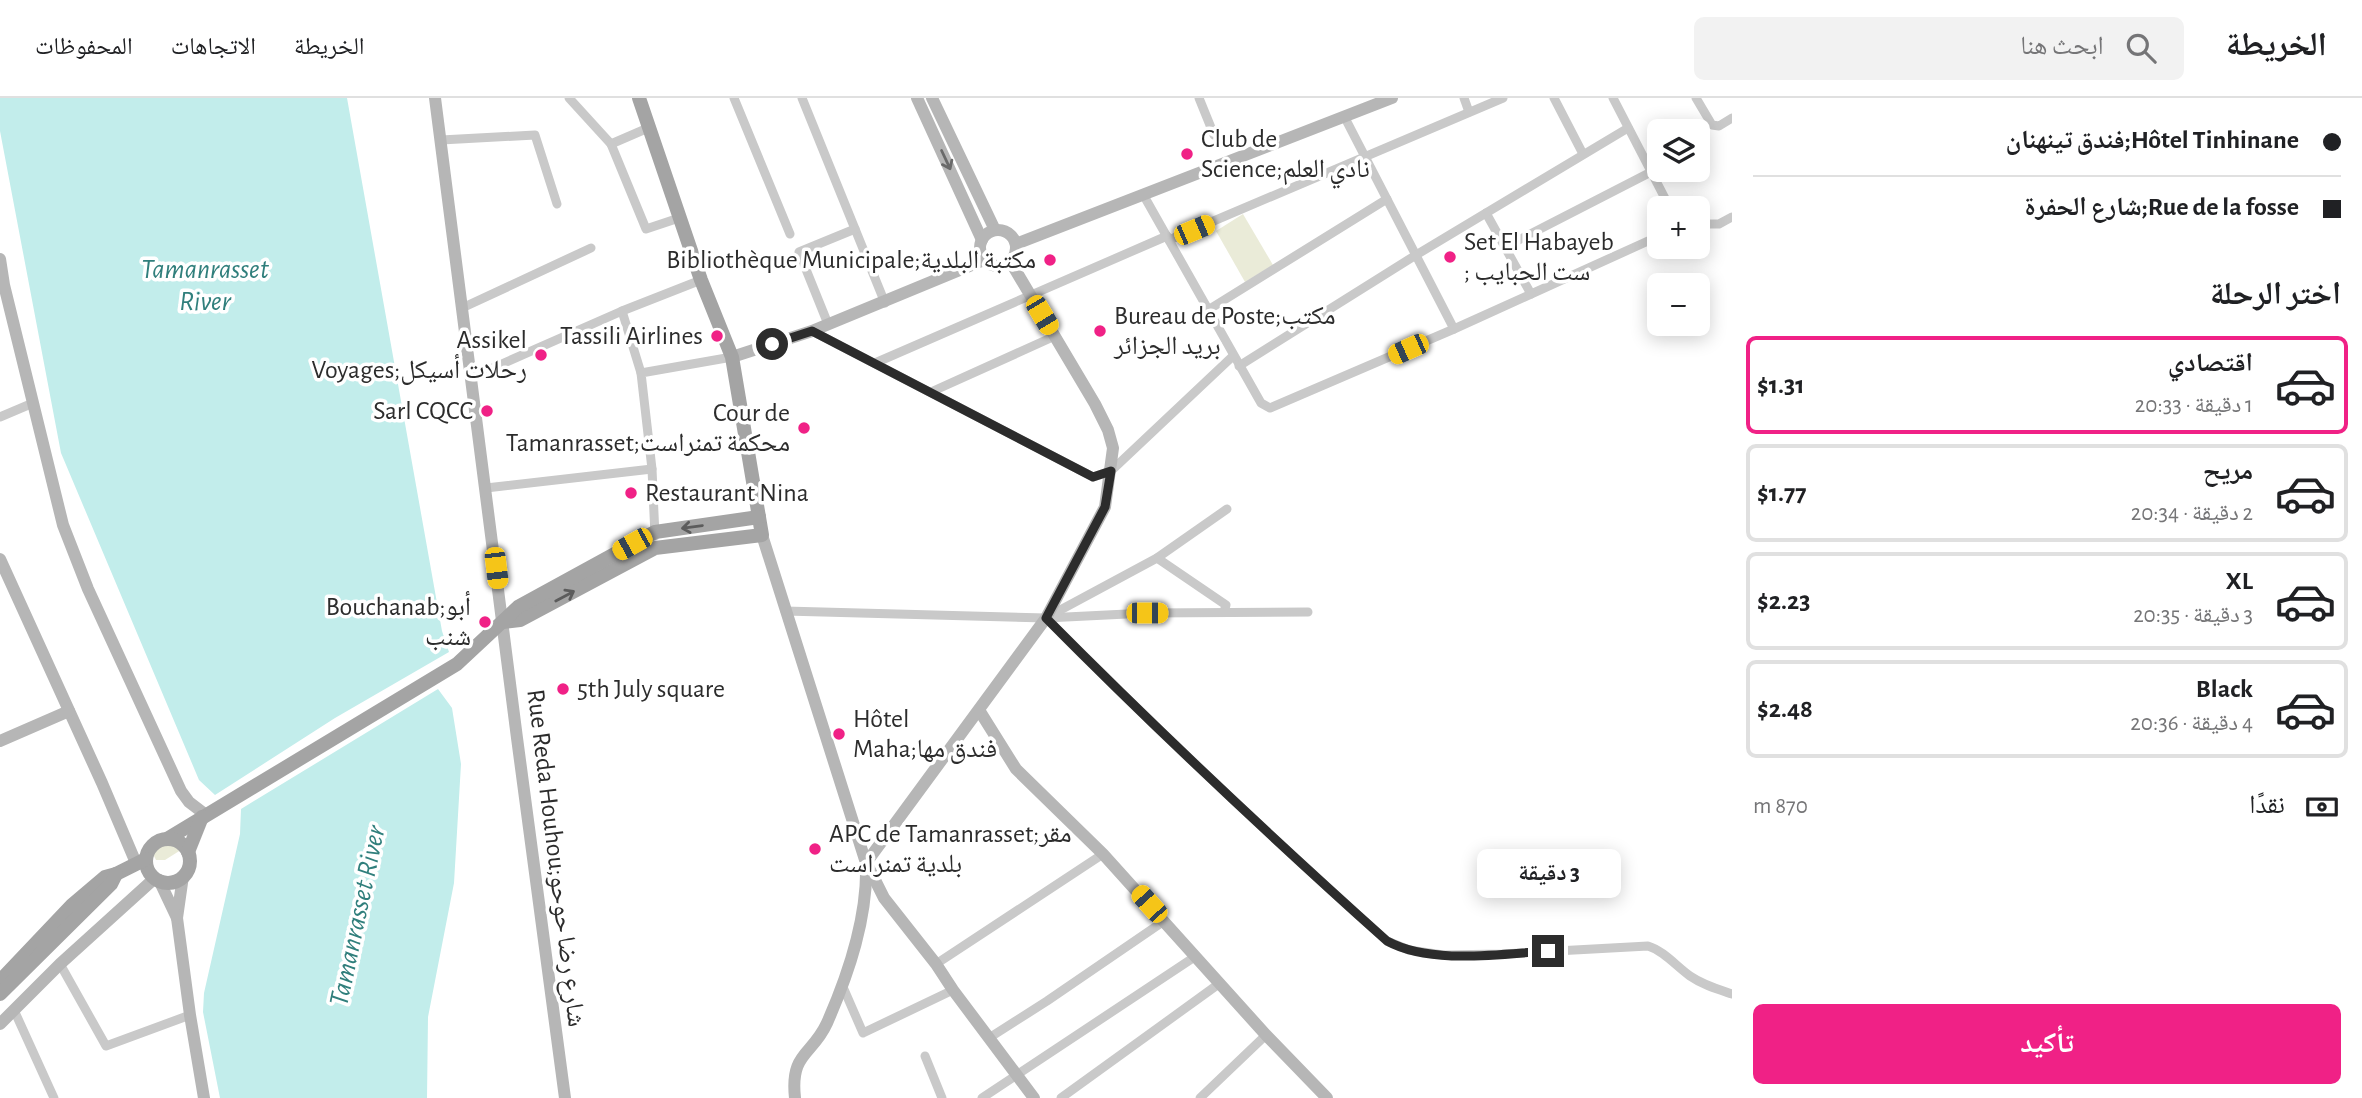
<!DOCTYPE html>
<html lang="ar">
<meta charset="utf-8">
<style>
:root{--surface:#fff;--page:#f2f2f2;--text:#202124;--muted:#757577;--line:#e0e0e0;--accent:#f02186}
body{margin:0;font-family:"Alegreya Sans","Noto Naskh Arabic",sans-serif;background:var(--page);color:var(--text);direction:rtl;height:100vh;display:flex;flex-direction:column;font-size:26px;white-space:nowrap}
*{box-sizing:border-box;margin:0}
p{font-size:23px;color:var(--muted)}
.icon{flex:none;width:38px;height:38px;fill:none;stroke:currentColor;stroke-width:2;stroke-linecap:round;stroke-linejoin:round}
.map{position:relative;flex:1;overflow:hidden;direction:ltr}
.sheet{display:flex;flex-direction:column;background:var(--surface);width:630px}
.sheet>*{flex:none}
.guide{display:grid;align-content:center;height:154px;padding:0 21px;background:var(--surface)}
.controls{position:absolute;left:1647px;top:21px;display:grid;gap:14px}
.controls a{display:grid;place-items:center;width:63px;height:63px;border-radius:10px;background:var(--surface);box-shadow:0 4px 18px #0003;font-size:35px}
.end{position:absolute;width:32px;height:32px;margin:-16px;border:9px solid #2c2c2c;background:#fff;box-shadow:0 0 0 4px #fff}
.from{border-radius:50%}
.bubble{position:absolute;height:49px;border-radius:10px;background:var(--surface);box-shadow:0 4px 18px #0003;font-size:23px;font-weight:700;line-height:49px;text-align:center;direction:rtl}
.car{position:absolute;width:21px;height:42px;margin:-21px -10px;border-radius:9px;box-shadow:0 0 5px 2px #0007;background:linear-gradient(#f5c518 24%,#345 0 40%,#f5c518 0 76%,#345 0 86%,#f5c518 0)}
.guide b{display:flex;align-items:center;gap:24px;height:66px;font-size:26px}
.guide b+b{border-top:2px solid var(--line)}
.guide i{width:18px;height:18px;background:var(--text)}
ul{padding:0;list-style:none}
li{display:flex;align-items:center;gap:21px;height:98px;margin:0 14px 10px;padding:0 7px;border:4px solid var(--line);border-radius:10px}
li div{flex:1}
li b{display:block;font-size:26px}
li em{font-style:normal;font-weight:700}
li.selected{border-color:var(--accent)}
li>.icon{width:63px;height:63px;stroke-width:1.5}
h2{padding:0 21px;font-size:32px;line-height:84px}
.pay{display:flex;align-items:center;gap:18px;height:77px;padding:0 21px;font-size:26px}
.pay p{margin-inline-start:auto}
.button{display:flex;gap:14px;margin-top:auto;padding:14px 21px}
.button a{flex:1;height:80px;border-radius:10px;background:var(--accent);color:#fff;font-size:28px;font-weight:700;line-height:80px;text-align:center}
header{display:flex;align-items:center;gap:42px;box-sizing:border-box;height:98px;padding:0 35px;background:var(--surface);border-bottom:2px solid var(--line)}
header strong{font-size:33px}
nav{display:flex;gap:38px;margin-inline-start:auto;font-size:24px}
.search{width:490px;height:63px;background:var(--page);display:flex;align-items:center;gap:18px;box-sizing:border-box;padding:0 24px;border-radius:10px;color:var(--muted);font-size:26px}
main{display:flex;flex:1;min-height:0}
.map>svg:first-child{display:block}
.green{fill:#eaebd8}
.water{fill:#c2edeb}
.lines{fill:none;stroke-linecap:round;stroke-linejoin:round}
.street{stroke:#c9c9c9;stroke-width:9}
.secondary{stroke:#b6b6b6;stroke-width:12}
.primary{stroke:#a4a4a4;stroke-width:14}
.oneway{stroke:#6a6a6a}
.oneway2{stroke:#5c5c5c}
.route{stroke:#2c2c2c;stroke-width:9}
.poi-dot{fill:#f02186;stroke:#fff;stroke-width:2.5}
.labels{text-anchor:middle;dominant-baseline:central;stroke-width:7;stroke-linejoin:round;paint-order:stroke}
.poi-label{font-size:26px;fill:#2c2c2c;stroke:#fff;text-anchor:start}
.street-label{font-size:26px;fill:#2c2c2c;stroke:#fff}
.water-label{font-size:28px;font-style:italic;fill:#307f7c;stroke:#fff}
</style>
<header>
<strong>الخريطة</strong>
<div class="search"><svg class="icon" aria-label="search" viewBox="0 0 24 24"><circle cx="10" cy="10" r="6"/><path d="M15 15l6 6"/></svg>ابحث هنا</div>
<nav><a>الخريطة</a><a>الاتجاهات</a><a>المحفوظات</a></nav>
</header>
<main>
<section class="sheet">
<div class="guide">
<b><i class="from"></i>Hôtel Tinhinane;فندق تينهنان</b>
<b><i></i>Rue de la fosse;شارع الحفرة</b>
</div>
<h2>اختر الرحلة</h2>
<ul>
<li class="selected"><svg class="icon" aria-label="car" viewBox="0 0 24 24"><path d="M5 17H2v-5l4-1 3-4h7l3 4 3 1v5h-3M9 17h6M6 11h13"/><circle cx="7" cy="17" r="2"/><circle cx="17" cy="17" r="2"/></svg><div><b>اقتصادي</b><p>1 دقيقة · 20:33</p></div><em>$1.31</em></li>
<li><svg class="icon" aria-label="car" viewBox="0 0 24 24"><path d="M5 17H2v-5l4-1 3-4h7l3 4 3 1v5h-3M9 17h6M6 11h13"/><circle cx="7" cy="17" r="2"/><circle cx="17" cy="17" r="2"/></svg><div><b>مريح</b><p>2 دقيقة · 20:34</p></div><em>$1.77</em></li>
<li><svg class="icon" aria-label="car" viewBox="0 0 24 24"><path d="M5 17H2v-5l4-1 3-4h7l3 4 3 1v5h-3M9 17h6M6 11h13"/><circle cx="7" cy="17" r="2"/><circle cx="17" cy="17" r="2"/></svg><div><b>XL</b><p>3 دقيقة · 20:35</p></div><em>$2.23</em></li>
<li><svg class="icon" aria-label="car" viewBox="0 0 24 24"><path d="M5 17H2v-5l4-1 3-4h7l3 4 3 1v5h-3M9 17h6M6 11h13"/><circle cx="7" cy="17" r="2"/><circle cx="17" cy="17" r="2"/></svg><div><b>Black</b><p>4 دقيقة · 20:36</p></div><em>$2.48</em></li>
</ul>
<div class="pay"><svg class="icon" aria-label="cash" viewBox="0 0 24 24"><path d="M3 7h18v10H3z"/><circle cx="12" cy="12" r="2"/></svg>نقدًا<p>870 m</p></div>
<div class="button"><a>تأكيد</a></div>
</section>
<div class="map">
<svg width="1732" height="1000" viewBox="0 0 1732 1000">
<rect width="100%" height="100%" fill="#fff"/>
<g class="green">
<polygon points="1243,116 1273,167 1245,184 1216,133"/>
<polygon points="173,738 182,738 185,744 184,750 165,762 156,762 153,756 154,750"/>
</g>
<g class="water">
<polygon points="0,0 347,0 442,533 449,554 335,620 215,697 199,682 61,355 0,33"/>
<polygon points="438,591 452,610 461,666 454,785 428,919 427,1000 220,1000 203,914 204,895 240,736 241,711"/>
</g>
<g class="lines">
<g class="street">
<polyline points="569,0 611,46 648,30"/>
<polyline points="734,0 790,136"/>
<polyline points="802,0 885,205"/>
<polyline points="1199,0 1214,37"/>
<polyline points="1464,0 1469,14"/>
<polyline points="1554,0 1583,56"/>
<polyline points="1613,0 1670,110"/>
<polyline points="1696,0 1712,27 1719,28 1732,20"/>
<polyline points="1344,18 1454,231"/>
<polyline points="441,42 535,37 557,106"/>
<polyline points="611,46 646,131 679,120"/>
<polyline points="1144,98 1261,305 1270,310 1454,231 1659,138"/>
<polyline points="1486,115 1531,196"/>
<polyline points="1698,126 1719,126 1732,119"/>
<polyline points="1169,142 1503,0"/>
<polyline points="1505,149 1651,74"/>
<polyline points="462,210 591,150"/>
<polyline points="1208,212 1387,101"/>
<polyline points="828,226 799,154 855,131"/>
<polyline points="812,233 1093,379 1111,373 1233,258"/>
<polyline points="875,265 1167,138"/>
<polyline points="1239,268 1416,157 1628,30"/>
<polyline points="641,275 622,213 701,182"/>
<polyline points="470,280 622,213"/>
<polyline points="931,294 1055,238"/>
<polyline points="0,319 33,305"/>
<polyline points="486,390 652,371"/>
<polyline points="655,438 652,371 641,275 732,259"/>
<polyline points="1157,460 1226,507 1224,514"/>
<polyline points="785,513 1046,520 1147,515 1308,514"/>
<polyline points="1051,517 1157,460 1227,411"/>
<path d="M1046,520C1156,631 1270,738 1387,843L1409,852L1443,857L1502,856L1648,848C1664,853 1676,868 1690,878C1703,887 1717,891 1732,896"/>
<polyline points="60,866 106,948 190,917"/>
<polyline points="936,866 1103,756"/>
<polyline points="843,889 863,935 953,892"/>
<polyline points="14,912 54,1000"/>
<polyline points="989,940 1047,903 1164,823"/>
<polyline points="925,958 942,1000"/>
<polyline points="982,1000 1196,858"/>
<polyline points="1061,1000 1220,885"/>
<polyline points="1200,1000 1266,937"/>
</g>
<g class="secondary">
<polyline points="435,0 517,640 565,1000"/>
<polyline points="917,0 982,142"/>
<polyline points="932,0 995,132"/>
<circle cx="998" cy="150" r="18"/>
<polyline points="1016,146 1392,0"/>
<polyline points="0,161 4,187 63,427 88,491 181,693 189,704 206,717"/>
<polyline points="732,259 812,233 984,162"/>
<path d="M762,437L866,765C868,819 849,875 827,925C812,958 790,954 795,1000"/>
<polyline points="0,461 102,685 136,765"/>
<polyline points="979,612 1016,671 1103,756 1266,937 1327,1000"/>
<polyline points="0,643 69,613"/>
<polyline points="866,765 1046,520 1105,409 1113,350 1108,332 1095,306 1010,163"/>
<polyline points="868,768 884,800 936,866 953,892 1034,1000"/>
<polyline points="183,778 177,820 190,917 204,1000"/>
<polyline points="159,782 177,820"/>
<polyline points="0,926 60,866 155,780"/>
</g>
<g class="primary">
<polyline points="503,524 520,522 655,450 762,437 732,259 701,182 639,0"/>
<polyline points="167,741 457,566 518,509 655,434 759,419"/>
<circle cx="168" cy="763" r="22"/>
<polyline points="188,754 202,719"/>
<polyline points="0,883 72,807 105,779 116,776 146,761"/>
<polyline points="0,896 111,786 116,776"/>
</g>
</g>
<defs><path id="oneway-shaft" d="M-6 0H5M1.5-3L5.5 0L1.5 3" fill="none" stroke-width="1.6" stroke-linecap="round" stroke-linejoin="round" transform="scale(1.75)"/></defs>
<use class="oneway" href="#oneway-shaft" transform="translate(946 62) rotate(65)"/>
<g class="oneway2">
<use href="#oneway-shaft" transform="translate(692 429) rotate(172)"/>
<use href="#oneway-shaft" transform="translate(565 498) rotate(-28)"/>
</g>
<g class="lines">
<path class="route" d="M772,246L812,233L1093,379L1111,373L1105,409L1046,520C1156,631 1270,738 1387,843C1431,867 1499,856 1548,853"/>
</g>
<g class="poi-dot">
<circle cx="1187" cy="56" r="7"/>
<circle cx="1450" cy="159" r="7"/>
<circle cx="1050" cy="162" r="7"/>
<circle cx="1100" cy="233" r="7"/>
<circle cx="717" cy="238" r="7"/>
<circle cx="541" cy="257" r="7"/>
<circle cx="487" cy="313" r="7"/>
<circle cx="804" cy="330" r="7"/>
<circle cx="631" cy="395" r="7"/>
<circle cx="485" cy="524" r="7"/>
<circle cx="563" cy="591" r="7"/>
<circle cx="839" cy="636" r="7"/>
<circle cx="815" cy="751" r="7"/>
</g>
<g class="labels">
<g class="poi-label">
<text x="1201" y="41">Club de<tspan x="1201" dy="30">Science;نادي العلم</tspan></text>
<text x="1464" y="144">Set El Habayeb<tspan x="1464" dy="30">; ست الحبايب</tspan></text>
<text x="1036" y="162" text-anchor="end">Bibliothèque Municipale;مكتبة البلدية</text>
<text x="1114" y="218">Bureau de Poste;مكتب<tspan x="1114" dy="30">بريد الجزائر</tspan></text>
<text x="703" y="238" text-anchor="end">Tassili Airlines</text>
<text x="527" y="242" text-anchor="end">Assikel<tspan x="527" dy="30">Voyages;رحلات أسيكل</tspan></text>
<text x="473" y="313" text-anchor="end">Sarl CQCC</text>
<text x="790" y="315" text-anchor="end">Cour de<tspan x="790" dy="30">Tamanrasset;محكمة تمنراست</tspan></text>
<text x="645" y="395">Restaurant Nina</text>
<text x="471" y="509" text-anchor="end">Bouchanab;أبو<tspan x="471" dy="30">شنب</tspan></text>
<text x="577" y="591">5th July square</text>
<text x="853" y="621">Hôtel<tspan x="853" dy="30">Maha;فندق مها</tspan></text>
<text x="829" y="736">APC de Tamanrasset;مقر<tspan x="829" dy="30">بلدية تمنراست</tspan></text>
</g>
<g class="street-label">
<text transform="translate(556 760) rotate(83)">Rue Reda Houhou;شارع رضا حوحو</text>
</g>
<g class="water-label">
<text x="205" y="172">Tamanrasset<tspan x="205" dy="32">River</tspan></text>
<text transform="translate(358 818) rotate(-78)">Tamanrasset River</text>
</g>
</g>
</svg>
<div class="controls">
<a><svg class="icon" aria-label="layers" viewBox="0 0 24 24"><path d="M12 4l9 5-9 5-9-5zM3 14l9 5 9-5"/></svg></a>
<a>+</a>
<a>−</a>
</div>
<i class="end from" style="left:772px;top:246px"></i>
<i class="end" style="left:1548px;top:853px"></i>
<div class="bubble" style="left:1477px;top:751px;width:144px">3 دقيقة</div>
<i class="car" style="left:1194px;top:132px;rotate:67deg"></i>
<i class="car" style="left:1042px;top:217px;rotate:149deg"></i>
<i class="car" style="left:1408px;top:251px;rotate:246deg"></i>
<i class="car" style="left:632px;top:446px;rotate:241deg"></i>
<i class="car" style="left:496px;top:470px;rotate:173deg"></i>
<i class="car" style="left:1147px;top:515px;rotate:90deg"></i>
<i class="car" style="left:1149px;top:806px;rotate:318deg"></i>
</div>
</main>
